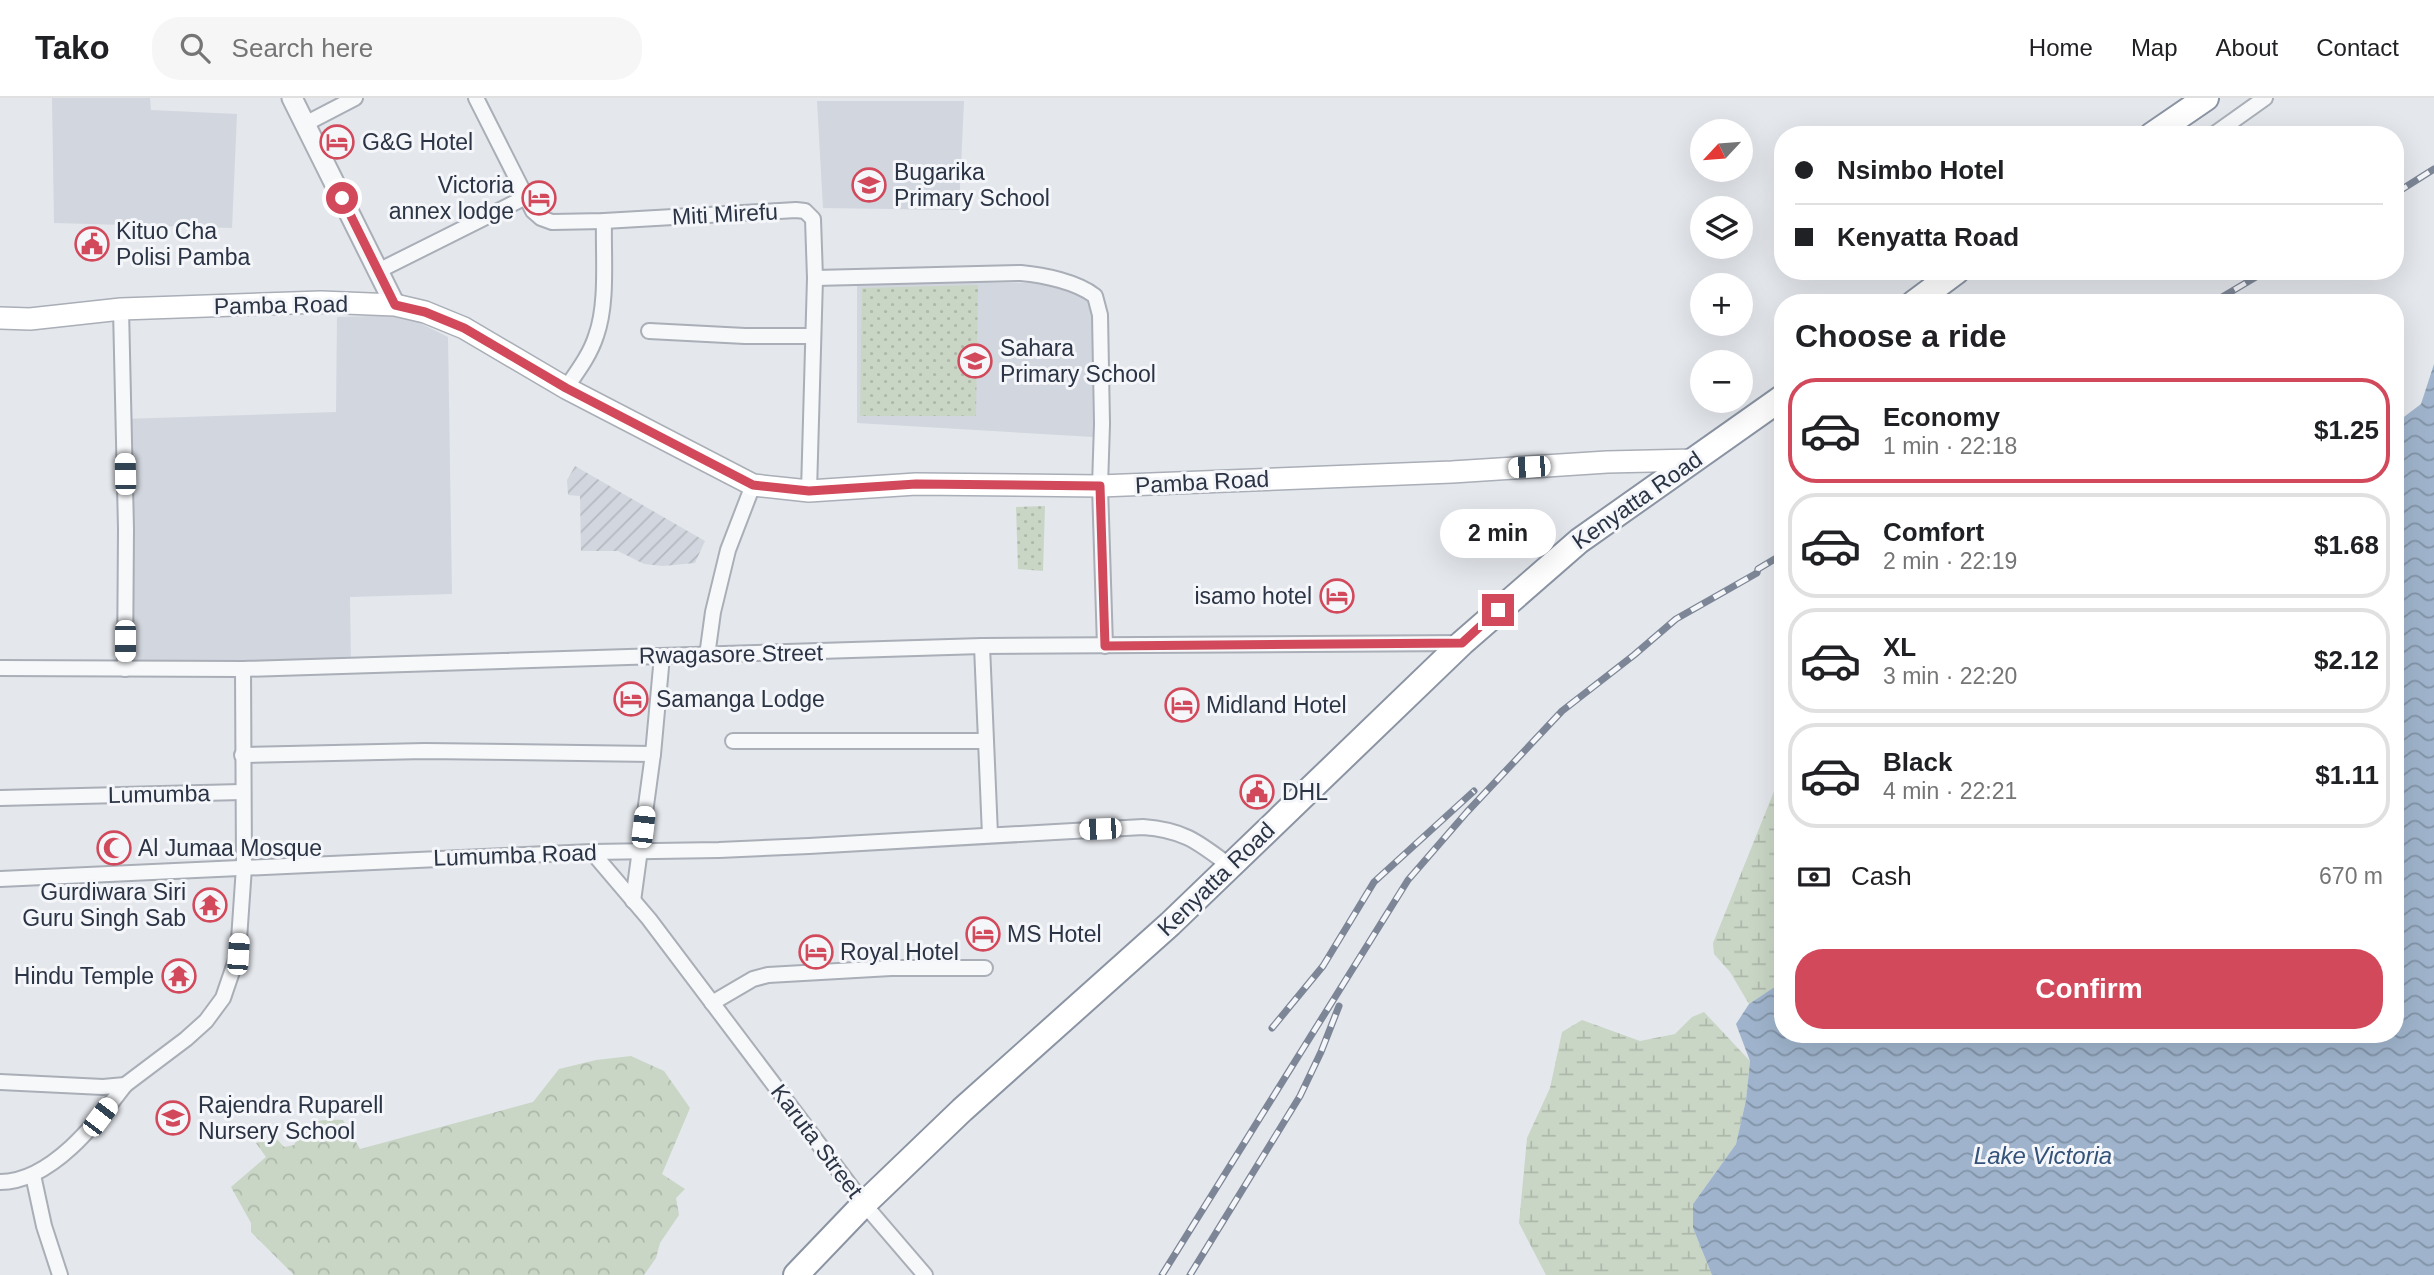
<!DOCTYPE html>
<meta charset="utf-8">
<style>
:root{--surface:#fff;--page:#f6f6f6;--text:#202124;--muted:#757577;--line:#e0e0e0;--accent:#d1495b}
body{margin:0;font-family:Arial,sans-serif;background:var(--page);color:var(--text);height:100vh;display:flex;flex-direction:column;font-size:26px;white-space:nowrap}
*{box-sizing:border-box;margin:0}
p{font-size:23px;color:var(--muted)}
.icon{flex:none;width:38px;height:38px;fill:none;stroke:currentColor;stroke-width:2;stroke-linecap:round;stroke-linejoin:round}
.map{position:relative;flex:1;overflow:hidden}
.drawer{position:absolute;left:1774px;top:196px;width:630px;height:749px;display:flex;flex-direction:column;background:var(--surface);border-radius:28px;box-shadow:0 7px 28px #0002}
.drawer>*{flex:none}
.guide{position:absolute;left:1774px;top:28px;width:630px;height:154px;border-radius:28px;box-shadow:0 7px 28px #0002;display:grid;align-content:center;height:154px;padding:0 21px;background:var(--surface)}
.needle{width:46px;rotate:244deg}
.tools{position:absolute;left:1690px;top:21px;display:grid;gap:14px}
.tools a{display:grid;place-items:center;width:63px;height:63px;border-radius:50%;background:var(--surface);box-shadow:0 7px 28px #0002;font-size:35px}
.end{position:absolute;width:32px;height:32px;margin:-16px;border:9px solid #d1495b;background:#fff;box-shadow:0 0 0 4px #fff}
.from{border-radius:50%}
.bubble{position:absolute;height:49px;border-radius:24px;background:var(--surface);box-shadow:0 7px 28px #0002;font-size:23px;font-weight:700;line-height:49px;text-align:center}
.car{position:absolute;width:21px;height:42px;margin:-21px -10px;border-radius:9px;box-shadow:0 0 5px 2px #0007;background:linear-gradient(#fff 24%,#345 0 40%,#fff 0 76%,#345 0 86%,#fff 0)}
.guide b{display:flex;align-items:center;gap:24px;height:66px;font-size:26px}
.guide b+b{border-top:2px solid var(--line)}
.guide i{width:18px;height:18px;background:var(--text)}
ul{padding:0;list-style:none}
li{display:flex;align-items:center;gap:21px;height:105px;margin:0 14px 10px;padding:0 7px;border:4px solid var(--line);border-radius:28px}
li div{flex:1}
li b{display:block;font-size:26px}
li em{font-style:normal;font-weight:700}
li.on{border-color:var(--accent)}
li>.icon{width:63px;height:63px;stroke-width:1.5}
h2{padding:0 21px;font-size:32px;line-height:84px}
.pay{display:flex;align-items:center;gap:18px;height:77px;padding:0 21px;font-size:26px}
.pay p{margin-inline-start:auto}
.cta{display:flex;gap:14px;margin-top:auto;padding:14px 21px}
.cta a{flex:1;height:80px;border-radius:28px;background:var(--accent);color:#fff;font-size:28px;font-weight:700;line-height:80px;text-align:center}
header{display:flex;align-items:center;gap:42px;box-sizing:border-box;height:98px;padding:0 35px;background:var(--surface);border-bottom:2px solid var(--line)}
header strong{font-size:33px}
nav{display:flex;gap:38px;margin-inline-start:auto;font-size:24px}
.search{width:490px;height:63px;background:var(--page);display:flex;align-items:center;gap:18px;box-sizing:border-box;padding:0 24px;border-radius:28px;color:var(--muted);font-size:26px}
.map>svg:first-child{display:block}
.built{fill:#d2d6de}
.industrial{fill:url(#industrial-furrows)}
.forest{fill:url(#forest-crowns)}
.wetland{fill:url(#wetland-marsh)}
.park{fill:url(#park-dots)}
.water{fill:url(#water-waves)}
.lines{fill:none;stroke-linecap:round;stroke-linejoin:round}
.minor-casing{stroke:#a9aeb7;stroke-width:18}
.tertiary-casing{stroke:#a9aeb7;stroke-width:23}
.secondary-casing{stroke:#a9aeb7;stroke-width:24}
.trunk-casing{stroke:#8b94a3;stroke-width:28}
.minor{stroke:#f7f8fa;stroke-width:14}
.tertiary{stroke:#f7f8fa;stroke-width:19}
.secondary{stroke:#fff;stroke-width:21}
.trunk{stroke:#fff;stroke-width:24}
.rail-casing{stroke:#7d8696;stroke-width:7}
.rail{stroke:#f4f6f9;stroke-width:4.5;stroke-dasharray:13;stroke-linecap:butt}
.route{stroke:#d1495b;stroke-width:9}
.labels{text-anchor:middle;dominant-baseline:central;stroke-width:6;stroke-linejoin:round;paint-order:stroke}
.poi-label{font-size:23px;fill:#2b3445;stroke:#f4f6f9;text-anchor:start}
.street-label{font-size:23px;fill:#2b3445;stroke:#f4f6f9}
.water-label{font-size:24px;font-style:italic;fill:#34527a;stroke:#f4f6f9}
</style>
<header>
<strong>Tako</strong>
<div class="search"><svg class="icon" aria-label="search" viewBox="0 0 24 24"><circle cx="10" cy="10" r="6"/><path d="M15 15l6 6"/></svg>Search here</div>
<nav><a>Home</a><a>Map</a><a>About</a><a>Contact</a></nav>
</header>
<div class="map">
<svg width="2434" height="1177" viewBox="0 0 2434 1177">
<defs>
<pattern id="industrial-furrows" width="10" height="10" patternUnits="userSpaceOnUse" patternTransform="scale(1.75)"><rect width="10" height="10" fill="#d2d6de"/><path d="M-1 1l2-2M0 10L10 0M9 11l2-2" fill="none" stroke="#b4b8c0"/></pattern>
<pattern id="forest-crowns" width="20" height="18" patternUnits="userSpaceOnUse" patternTransform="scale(1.75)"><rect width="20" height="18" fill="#c9d6c5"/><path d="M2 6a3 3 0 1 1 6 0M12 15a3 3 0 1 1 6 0" fill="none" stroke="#adb8ab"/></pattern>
<pattern id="wetland-marsh" width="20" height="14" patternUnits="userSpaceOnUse" patternTransform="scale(1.75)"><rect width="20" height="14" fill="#c9d6c5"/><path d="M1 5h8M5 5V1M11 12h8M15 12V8" fill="none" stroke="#adb8ab"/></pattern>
<pattern id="park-dots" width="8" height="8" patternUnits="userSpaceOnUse" patternTransform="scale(1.75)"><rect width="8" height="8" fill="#c9d6c5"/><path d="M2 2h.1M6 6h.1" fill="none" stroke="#adb8ab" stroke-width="1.8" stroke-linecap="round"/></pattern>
<pattern id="water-waves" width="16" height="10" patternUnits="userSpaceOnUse" patternTransform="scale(1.75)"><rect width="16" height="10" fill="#9fb4cc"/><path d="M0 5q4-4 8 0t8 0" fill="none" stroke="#8293a7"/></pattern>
</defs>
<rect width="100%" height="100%" fill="#e4e7ec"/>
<g class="built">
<polygon points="52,0 150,0 151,12 237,16 232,130 54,125"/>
<polygon points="817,3 964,3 959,112 823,110"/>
<polygon points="857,183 1043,185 1092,200 1093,339 857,325"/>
<polygon points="404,217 448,239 452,496 350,499 351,567 125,571 123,321 336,314 337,219"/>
</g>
<polygon class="industrial" points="575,368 705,443 695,465 663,468 644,466 618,453 581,453 580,398 568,397 567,382"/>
<path class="forest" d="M631,958L664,973L690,1010L662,1076L685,1091L676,1100L679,1117L660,1145L656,1160L644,1177H294L251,1134V1125L231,1089L266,1059L256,1045L275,1039L284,1049L294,1047C308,1022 315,1021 343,1022L360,1051L533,1004L559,971L596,962Z"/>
<g class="wetland">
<polygon points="1783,671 1783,878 1779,886 1749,906 1730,874 1714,856 1713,845"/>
<polygon points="1704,914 1750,963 1746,1002 1736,1046 1693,1106 1693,1130 1712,1177 1546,1177 1519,1125 1527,1040 1550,990 1562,934 1582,922 1640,943 1675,936 1692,919"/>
</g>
<g class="park">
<polygon points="978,187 976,318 860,318 862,190"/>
<polygon points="1045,408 1043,473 1018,471 1016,409"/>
</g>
<polygon class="water" points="2434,266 2434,1177 1712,1177 1693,1130 1693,1106 1736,1046 1746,1002 1750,963 1736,926 1749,906 1779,886 1783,878 1783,936 2396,936 2396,325 2421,306"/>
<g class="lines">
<defs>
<g id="minor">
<polyline points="476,0 526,99 533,113 541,120 552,124 604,123 796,112 805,113 813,121 815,180 809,393"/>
<polyline points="305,26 355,0"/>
<polyline points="2213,37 2265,0"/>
<polyline points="378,173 526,99"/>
<path d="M815,180L1021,175C1044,177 1077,184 1095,198L1100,217L1102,326L1100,388L1105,548"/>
<polyline points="121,211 126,431 125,571"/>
<polyline points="649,233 745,238 813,238"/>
<path d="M566,290C577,274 590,257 596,238C608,205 603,158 604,123"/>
<polyline points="982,548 990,737"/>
<polyline points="707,558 713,514 728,452 753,387"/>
<polyline points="0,570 243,571 982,548 1462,545"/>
<polyline points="733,643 985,643"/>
<polyline points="242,657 425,653 653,656"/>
<polyline points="0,700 242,694"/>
<polyline points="592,754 649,821 864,1106 925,1177"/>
<path d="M0,781L592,754L719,752L809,748L1143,729C1184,732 1198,744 1230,768"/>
<polyline points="633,803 653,656 662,558"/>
<polyline points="712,905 753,881 768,877 891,870 985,870"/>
<polyline points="0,984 103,989 125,987 186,941 206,923 223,900 238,856 244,769 243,571"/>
<polyline points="33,1077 44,1128 60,1177"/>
<path d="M0,1084C51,1084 97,1024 125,987"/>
</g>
<polyline id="tertiary" points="292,0 395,207"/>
<polyline id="secondary" points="0,220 30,221 121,211 321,204 395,207 425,214 464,230 566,290 753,387 809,393 916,386 1100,388 1452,374 1607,364 1694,362"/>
<g id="trunk">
<polyline points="2152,37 2206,0"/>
<polyline points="1914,205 1957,173"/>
<polyline points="796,1177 864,1106 962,1012 1170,826 1462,545 1579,443 1783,299"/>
</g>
</defs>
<use href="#minor" class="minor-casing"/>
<use href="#tertiary" class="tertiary-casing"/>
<use href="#secondary" class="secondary-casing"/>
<use href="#trunk" class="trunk-casing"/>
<use href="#minor" class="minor"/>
<use href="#tertiary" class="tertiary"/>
<use href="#secondary" class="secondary"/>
<use href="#trunk" class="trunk"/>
<defs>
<g id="rail">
<polyline points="2396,95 2434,71"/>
<polyline points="2212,205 2266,173"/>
<polyline points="1272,930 1323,868 1374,784 1474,693"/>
<polyline points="1162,1177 1408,782 1467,714 1562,613 1634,557 1676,521 1757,475 1758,471 1783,456"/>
<polyline points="1190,1177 1300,998 1321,954 1339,908"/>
</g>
</defs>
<use href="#rail" class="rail-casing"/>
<use href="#rail" class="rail"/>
</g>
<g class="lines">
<polyline class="route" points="342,100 395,207 425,214 464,230 566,290 753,387 809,393 916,386 1100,388 1105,548 1462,545 1498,512"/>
</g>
<defs>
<symbol id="hotel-ring" viewBox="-11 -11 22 22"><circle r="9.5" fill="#f4f6f9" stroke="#d1495b" stroke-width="1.5"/><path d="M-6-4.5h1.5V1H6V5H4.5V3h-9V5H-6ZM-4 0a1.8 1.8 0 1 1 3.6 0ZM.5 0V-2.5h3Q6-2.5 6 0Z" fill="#d1495b"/></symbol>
<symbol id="school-ring" viewBox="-11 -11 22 22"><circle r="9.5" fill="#f4f6f9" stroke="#d1495b" stroke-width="1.5"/><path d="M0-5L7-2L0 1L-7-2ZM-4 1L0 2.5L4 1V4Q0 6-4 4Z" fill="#d1495b"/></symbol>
<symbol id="civic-ring" viewBox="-11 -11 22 22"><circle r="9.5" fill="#f4f6f9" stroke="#d1495b" stroke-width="1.5"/><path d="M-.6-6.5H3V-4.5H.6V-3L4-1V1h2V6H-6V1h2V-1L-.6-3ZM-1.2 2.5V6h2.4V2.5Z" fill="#d1495b"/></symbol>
<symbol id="mosque-ring" viewBox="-11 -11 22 22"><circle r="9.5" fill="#f4f6f9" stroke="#d1495b" stroke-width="1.5"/><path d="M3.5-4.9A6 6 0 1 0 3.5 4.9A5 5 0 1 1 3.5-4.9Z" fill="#d1495b"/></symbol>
<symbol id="temple-ring" viewBox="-11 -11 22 22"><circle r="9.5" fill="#f4f6f9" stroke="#d1495b" stroke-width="1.5"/><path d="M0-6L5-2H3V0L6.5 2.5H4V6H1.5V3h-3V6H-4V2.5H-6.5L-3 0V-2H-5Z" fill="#d1495b"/></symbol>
</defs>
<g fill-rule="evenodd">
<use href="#hotel-ring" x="318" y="25" width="38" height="38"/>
<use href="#school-ring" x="850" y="68" width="38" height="38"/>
<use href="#hotel-ring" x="520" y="81" width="38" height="38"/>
<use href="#civic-ring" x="73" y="127" width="38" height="38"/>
<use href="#school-ring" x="956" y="244" width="38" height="38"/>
<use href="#hotel-ring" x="1318" y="479" width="38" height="38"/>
<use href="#hotel-ring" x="612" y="582" width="38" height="38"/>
<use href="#hotel-ring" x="1163" y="588" width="38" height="38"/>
<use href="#civic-ring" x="1238" y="675" width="38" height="38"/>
<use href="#mosque-ring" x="95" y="731" width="38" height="38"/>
<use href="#temple-ring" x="191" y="788" width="38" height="38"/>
<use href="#hotel-ring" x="964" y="817" width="38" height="38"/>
<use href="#hotel-ring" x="797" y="835" width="38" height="38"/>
<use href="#temple-ring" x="160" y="859" width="38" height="38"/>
<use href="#school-ring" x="154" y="1001" width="38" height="38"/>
</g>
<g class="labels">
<g class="poi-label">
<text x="362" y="44">G&amp;G Hotel</text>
<text x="894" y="74">Bugarika<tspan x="894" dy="26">Primary School</tspan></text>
<text x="514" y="87" text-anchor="end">Victoria<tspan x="514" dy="26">annex lodge</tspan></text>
<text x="116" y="133">Kituo Cha<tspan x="116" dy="26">Polisi Pamba</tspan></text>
<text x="1000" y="250">Sahara<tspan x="1000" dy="26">Primary School</tspan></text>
<text x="1312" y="498" text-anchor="end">isamo hotel</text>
<text x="656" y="601">Samanga Lodge</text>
<text x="1206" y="607">Midland Hotel</text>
<text x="1282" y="694">DHL</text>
<text x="138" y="750">Al Jumaa Mosque</text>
<text x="186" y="794" text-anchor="end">Gurdiwara Siri<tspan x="186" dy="26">Guru Singh Sab</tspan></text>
<text x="1007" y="836">MS Hotel</text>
<text x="840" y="854">Royal Hotel</text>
<text x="154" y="878" text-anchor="end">Hindu Temple</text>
<text x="198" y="1007">Rajendra Ruparell<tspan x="198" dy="26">Nursery School</tspan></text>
</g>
<g class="street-label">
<text transform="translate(725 116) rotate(-3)">Miti Mirefu</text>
<text transform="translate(281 207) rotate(-1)">Pamba Road</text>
<text transform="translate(1202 384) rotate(-3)">Pamba Road</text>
<text transform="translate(1637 402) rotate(-35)">Kenyatta Road</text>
<text transform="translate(731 556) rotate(-1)">Rwagasore Street</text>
<text transform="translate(159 696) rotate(-1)">Lumumba</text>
<text transform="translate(515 757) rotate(-2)">Lumumba Road</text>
<text transform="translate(1216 781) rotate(-44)">Kenyatta Road</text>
<text transform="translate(817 1043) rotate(53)">Karuta Street</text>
</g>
<g class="water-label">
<text x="2043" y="1057">Lake Victoria</text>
</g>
</g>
</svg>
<div class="tools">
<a><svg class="needle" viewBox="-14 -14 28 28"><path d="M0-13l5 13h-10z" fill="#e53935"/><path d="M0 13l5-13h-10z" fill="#757577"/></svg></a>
<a><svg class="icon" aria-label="layers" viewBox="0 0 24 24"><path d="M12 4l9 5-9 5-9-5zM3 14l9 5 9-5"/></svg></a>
<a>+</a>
<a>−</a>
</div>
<i class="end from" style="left:342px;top:100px"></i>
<i class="end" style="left:1498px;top:512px"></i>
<div class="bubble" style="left:1440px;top:411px;width:116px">2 min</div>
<i class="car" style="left:1529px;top:369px;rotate:267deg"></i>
<i class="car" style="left:125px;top:376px;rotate:359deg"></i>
<i class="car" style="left:125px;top:543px;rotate:180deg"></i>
<i class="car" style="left:643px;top:729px;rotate:7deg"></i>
<i class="car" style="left:1100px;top:731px;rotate:268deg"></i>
<i class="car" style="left:238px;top:856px;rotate:4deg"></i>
<i class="car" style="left:100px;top:1019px;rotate:37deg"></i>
<div class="guide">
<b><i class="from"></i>Nsimbo Hotel</b>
<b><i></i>Kenyatta Road</b>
</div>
<section class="drawer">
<h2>Choose a ride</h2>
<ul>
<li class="on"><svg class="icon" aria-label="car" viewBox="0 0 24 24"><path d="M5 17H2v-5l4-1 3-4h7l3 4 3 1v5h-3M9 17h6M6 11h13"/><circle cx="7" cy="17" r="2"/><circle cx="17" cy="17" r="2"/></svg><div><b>Economy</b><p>1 min · 22:18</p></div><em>$1.25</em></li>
<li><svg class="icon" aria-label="car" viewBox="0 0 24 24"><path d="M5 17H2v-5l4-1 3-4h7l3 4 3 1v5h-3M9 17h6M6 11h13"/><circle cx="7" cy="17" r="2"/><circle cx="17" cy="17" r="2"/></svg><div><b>Comfort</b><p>2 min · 22:19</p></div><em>$1.68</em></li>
<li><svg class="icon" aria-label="car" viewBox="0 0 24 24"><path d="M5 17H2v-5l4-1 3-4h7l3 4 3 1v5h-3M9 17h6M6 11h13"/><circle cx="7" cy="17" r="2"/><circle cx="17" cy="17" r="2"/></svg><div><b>XL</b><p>3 min · 22:20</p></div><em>$2.12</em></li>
<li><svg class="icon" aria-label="car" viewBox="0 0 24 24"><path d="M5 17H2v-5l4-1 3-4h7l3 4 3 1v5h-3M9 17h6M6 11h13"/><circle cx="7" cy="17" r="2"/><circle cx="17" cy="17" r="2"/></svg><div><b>Black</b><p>4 min · 22:21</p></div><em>$1.11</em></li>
</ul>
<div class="pay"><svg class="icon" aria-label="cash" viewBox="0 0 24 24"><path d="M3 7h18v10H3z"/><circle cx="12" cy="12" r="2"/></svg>Cash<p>670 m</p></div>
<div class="cta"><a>Confirm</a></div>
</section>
</div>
